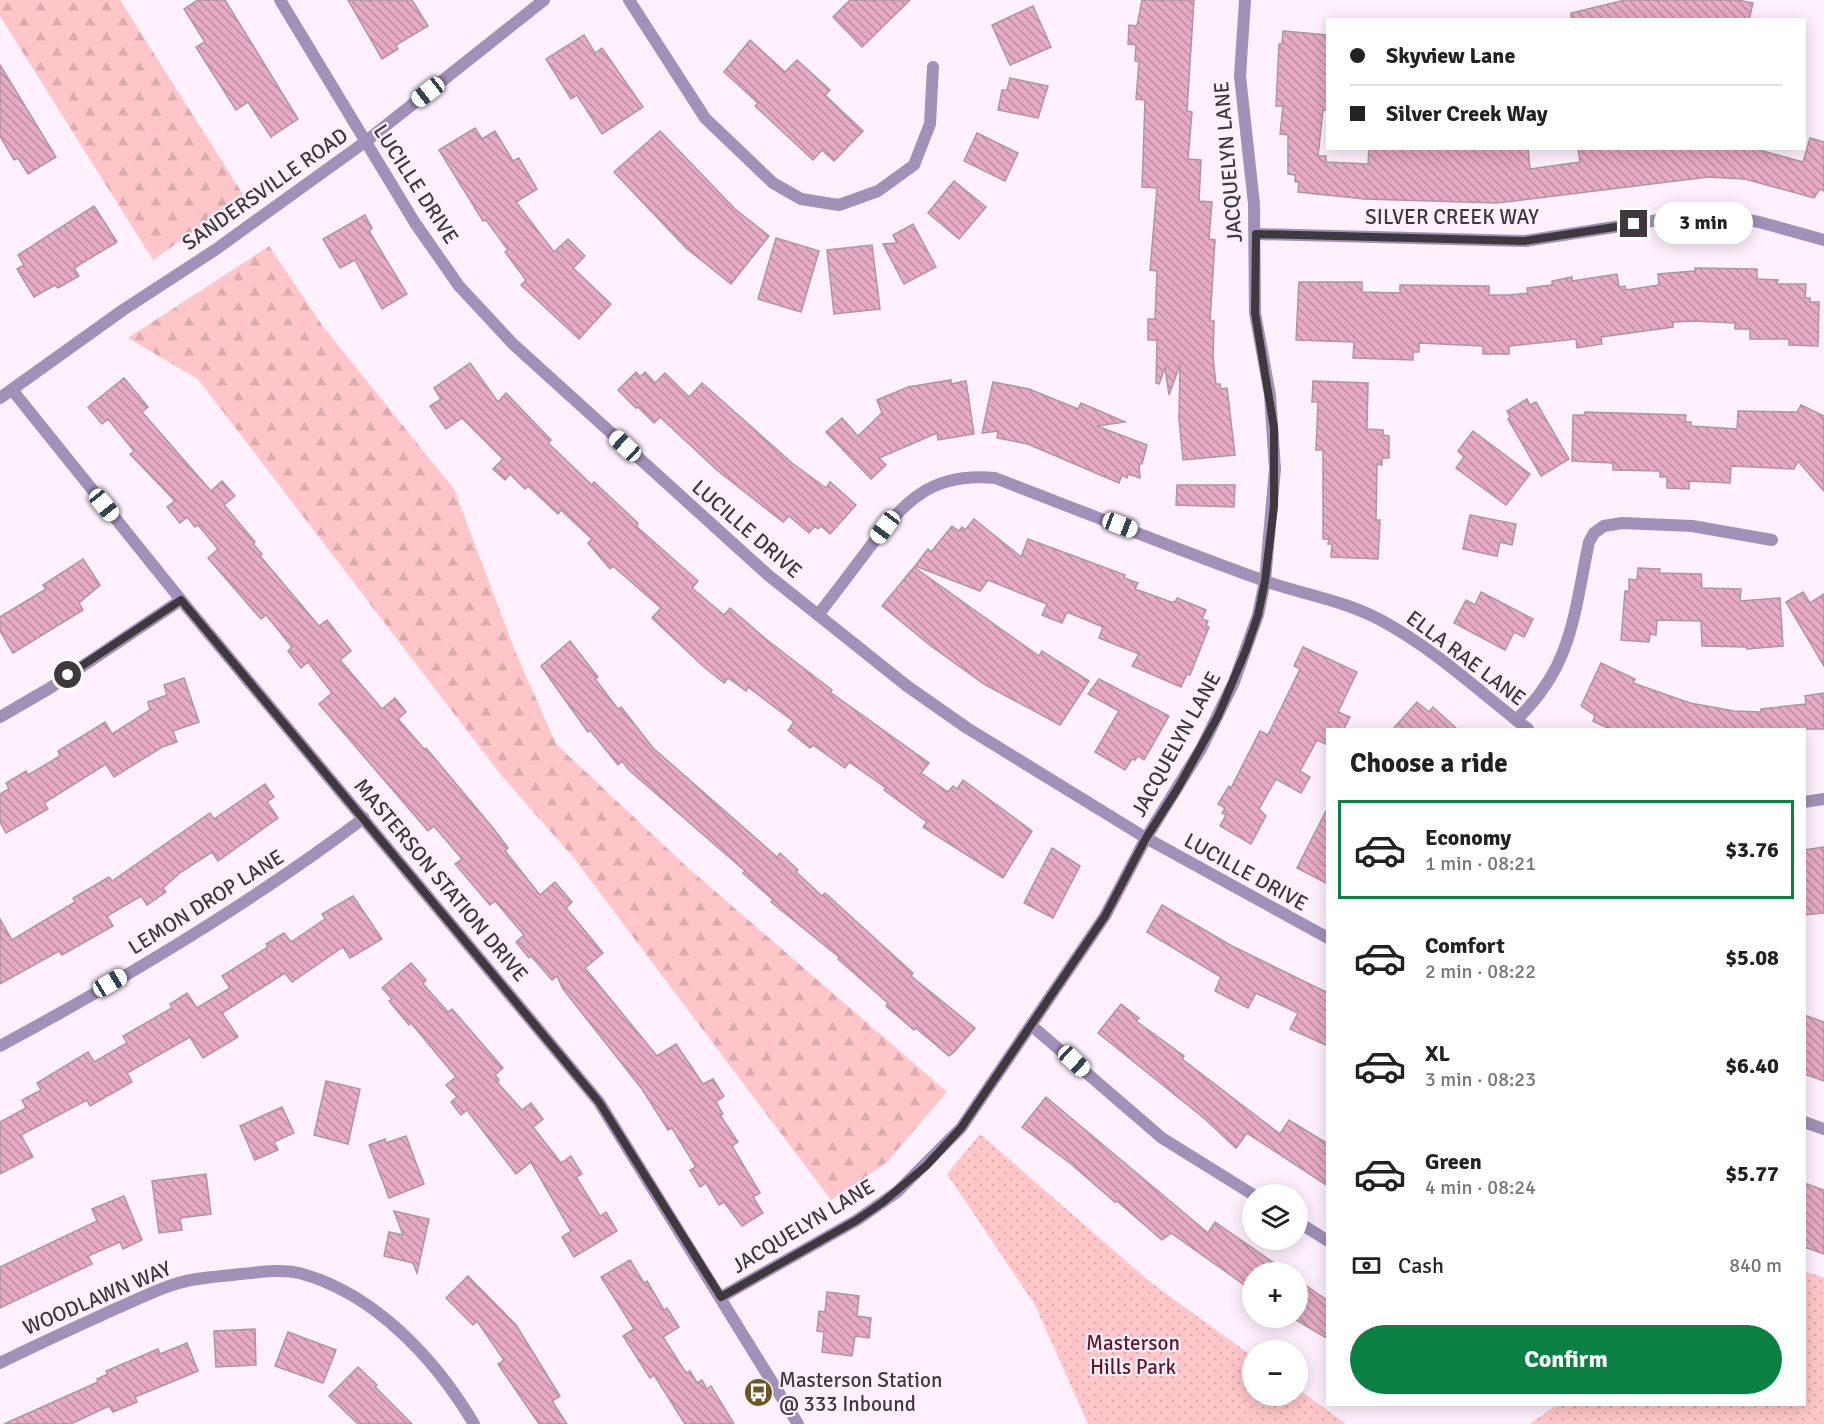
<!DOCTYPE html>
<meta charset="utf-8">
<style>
:root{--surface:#fff;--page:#f6f6f6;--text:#222;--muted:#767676;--line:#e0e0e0;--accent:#0b8043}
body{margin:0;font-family:Signika,sans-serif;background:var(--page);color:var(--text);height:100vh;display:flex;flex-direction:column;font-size:22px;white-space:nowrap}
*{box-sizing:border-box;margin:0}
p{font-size:20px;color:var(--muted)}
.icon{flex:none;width:33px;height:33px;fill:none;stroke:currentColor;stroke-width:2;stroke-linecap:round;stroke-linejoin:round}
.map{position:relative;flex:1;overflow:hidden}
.panel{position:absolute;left:1326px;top:728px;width:480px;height:678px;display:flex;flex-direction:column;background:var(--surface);border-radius:0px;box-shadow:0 3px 15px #0003}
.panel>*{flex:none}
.top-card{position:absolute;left:1326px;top:18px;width:480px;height:132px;border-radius:0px;box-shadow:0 3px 15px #0003;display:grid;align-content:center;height:132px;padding:0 24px;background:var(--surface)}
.buttons{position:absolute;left:1242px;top:1184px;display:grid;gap:12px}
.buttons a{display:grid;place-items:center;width:66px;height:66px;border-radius:50%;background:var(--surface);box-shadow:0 3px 15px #0003;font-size:30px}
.end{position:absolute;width:27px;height:27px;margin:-14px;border:8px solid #40383f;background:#fff;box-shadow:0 0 0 3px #fff}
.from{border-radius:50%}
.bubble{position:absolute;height:42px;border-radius:21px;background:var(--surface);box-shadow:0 3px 15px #0003;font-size:20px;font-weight:700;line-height:42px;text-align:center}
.car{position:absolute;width:18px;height:36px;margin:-18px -9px;border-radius:8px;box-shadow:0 0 4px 2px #0007;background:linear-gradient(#fff 24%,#345 0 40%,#fff 0 76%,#345 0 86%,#fff 0)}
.top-card b{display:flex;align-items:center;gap:21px;height:57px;font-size:22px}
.top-card b+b{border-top:2px solid var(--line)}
.top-card i{width:15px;height:15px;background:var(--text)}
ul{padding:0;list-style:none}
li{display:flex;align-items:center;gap:18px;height:99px;margin:0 12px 9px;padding:0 12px;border:3px solid transparent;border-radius:0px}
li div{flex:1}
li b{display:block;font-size:22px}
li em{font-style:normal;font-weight:700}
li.selected{border-color:var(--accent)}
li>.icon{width:54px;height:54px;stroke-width:1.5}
h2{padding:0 24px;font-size:27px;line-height:72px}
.pay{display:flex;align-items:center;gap:15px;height:66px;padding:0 24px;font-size:22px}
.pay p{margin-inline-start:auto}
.cta{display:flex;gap:12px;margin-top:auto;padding:12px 24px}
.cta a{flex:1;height:69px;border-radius:36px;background:var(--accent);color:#fff;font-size:24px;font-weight:700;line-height:69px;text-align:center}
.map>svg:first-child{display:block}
.green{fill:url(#green-dots)}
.forest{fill:url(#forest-firs)}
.building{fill:url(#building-back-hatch);stroke:#b095a0;stroke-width:1.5}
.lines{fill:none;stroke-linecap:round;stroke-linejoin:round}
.minor{stroke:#a190b8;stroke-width:12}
.tertiary{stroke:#a190b8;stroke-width:12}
.route{stroke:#40383f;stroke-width:8}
.labels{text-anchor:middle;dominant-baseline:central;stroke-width:4.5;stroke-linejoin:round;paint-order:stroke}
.street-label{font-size:21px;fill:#40383f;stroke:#fef1fd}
.park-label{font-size:21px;fill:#621724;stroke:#fef1fd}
.poi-label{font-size:21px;fill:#40383f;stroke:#fef1fd;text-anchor:start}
</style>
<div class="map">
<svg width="1824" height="1424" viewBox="0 0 1824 1424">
<defs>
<pattern id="green-dots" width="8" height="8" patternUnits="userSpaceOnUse" patternTransform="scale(1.5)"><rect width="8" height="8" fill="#ffc6c9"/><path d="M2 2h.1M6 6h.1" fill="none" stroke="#dcabae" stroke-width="1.8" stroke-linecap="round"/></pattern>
<pattern id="forest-firs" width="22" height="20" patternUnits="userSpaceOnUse" patternTransform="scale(1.5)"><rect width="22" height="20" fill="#ffc6c9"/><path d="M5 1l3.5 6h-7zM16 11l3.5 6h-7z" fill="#dcabae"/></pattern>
<pattern id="building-back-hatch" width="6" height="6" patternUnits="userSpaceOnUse" patternTransform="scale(1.5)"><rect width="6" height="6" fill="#e7abc5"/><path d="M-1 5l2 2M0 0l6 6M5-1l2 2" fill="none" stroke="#bd8ca1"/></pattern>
</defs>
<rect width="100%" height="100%" fill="#fef1fd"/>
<g class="green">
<polygon points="980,1134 1150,1282 1252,1356 1252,1395 1298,1395 1298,1389 1346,1424 1088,1424 1035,1305 947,1174"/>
<polygon points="1805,1271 1824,1278 1824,1424 1530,1424 1558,1404 1804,1404"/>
</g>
<g class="forest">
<polygon points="0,0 120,0 244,196 153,260 0,16"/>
<polygon points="269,246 324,328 454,489 515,651 556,744 687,867 947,1092 887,1162 831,1200 573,857 501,775 198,379 128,338"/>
</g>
<g class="building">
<polygon points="198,0 225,0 298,119 271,137 248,102 236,110 196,47 205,42 184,9"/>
<polygon points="348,0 412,0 428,26 396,45 398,49 382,59"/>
<polygon points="850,0 910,0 862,47 833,17"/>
<polygon points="1142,0 1194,0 1187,111 1192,112 1188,159 1201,160 1199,201 1212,202 1209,239 1215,240 1210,321 1214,321 1213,358 1216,384 1220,384 1221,389 1227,388 1235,455 1183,460 1179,419 1180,365 1169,395 1165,368 1159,384 1156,383 1157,340 1148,340 1148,319 1155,319 1157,271 1150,270 1157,188 1142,187 1145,100 1136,99 1139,62 1135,61 1136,45 1128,44 1129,25 1137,26"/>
<polygon points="1625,0 1738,0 1753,3 1749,20 1571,20 1571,13"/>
<polygon points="1033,6 1051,47 1010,65 992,25"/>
<polygon points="1283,31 1328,35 1328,110 1323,110 1318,156 1326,156 1326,162 1368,164 1369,148 1528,148 1530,169 1580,162 1578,148 1752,148 1803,162 1810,138 1824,142 1824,191 1820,189 1814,198 1745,179 1708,177 1497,203 1365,199 1298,192 1299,182 1295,182 1295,175 1288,174 1288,135 1280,134 1283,106 1276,106 1279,44 1282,44"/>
<polygon points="584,35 595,53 602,48 643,107 602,134 577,95 571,99 546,59"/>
<polygon points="750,40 785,72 797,60 830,90 825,95 863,131 834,161 822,150 813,160 755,106 758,103 724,72"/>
<polygon points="0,65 56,157 28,174 18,158 14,160 0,136"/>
<polygon points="1010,78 1048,86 1038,118 998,110 1002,90 1007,90"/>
<polygon points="475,128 482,139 495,131 513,161 519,158 537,189 516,202 554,252 568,239 585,256 573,268 611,304 579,339 521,285 526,280 505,252 508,250 486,220 483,221 439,150"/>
<polygon points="660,131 735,209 769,236 731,284 686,248 614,172"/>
<polygon points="977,133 1018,153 1005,181 964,161"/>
<polygon points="954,181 986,207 959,239 928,213"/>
<polygon points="94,206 117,242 74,268 79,276 58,288 55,285 34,297 17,269 24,265 18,255"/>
<polygon points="365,215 372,228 369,231 407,294 382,309 355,260 340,268 323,239"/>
<polygon points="913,224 936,267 904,284 883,244 897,243 893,235"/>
<polygon points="776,238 819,251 801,312 758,299"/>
<polygon points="872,245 880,309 834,314 827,250"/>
<polygon points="1695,268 1757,269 1757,279 1778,280 1777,284 1806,284 1805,298 1810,298 1810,302 1819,302 1818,346 1789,345 1789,339 1750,339 1750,329 1735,329 1735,323 1694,321 1673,322 1673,327 1601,337 1602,344 1577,348 1576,339 1509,346 1509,354 1483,354 1483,346 1419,343 1419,352 1413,352 1413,360 1353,358 1354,342 1296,340 1299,282 1362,282 1362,292 1400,293 1400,285 1489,286 1489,295 1510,295 1528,293 1527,288 1552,285 1552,281 1572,277 1572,281 1617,274 1619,287 1625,286 1626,290 1659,285 1658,274 1695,271"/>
<polygon points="470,363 498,402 506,393 551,440 548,443 592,485 594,482 610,497 638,523 636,526 698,581 692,588 724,615 730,608 767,640 832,690 830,692 929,763 921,773 948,792 953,786 957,789 963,780 1032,831 1003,878 923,827 927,822 884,790 886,788 849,762 845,768 813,745 810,748 788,730 794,722 748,687 746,691 728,678 724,683 704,667 652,618 661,608 613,566 610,569 588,543 592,539 561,510 558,514 528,486 525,489 510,474 505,480 493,469 503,459 462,418 446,429 430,406 441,399 434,388"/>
<polygon points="636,372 640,377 645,372 655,383 665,373 689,397 702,383 792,463 826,488 830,482 856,505 830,534 821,526 818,529 815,526 809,533 789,516 783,522 718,471 660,417 654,423 638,407 636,408 618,390"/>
<polygon points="124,378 148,407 142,412 211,491 222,481 235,496 224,505 255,542 253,544 262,554 260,556 319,626 327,620 351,651 340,660 382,709 395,698 406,712 398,719 425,750 426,748 493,828 508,848 505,851 540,895 555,882 572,902 566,908 603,953 585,968 657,1056 676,1044 703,1084 713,1079 724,1096 716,1102 723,1114 720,1115 738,1142 732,1146 760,1193 753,1197 763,1213 742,1226 724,1202 719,1205 706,1183 700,1187 690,1170 696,1167 672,1128 668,1130 642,1089 563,989 557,976 552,980 531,956 529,958 516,942 524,935 495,901 490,905 455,864 462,859 434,826 428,831 319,704 332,693 308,662 301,668 288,651 292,647 266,615 261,619 208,558 218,549 198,525 195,527 187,517 180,523 167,507 175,501 130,454 134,451 108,419 102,424 88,407"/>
<polygon points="951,380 951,384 966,381 974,434 938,440 937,433 879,458 886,465 871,479 826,432 842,418 858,436 882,413 877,400 908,387"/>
<polygon points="1313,381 1368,383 1367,429 1383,430 1383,435 1389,436 1389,458 1382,458 1382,465 1377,464 1376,520 1380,520 1378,559 1331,557 1332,544 1328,544 1329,539 1323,539 1323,450 1316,450 1318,402 1312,402"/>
<polygon points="993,382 1029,389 1078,409 1081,403 1125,422 1097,426 1147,445 1142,464 1139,464 1140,478 1128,474 1127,478 1122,475 1119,483 1028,444 997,438 998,431 982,433"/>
<polygon points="1527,399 1530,405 1536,402 1569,459 1541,476 1508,419 1510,417 1507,411"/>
<polygon points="1801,405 1824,416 1824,491 1798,461 1794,469 1731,466 1730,483 1689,481 1689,489 1667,488 1667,477 1660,477 1660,471 1613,470 1613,463 1572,461 1573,415 1584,415 1585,412 1686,415 1685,422 1691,422 1691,426 1737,429 1738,411 1797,412"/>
<polygon points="1473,431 1530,474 1506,505 1456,468 1464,457 1458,451"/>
<polygon points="1177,485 1235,485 1234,507 1176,505"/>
<polygon points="1470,515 1516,524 1512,545 1500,542 1497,556 1463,549"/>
<polygon points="974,519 1021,557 1028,539 1125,575 1124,578 1138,583 1135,589 1171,602 1175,602 1177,598 1206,610 1202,619 1208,621 1206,626 1209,627 1190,675 1187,674 1181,687 1132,666 1139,654 1099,638 1103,627 1067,612 1062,623 1042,615 1047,604 988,580 980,591 915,566 928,549 931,552 952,526 959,531 962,527 965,530"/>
<polygon points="83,559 100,585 79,603 83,610 13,653 0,631 0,617 46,589 43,585"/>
<polygon points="914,567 1039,656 1042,651 1089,681 1060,725 984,684 931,646 882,606"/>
<polygon points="1638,568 1660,569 1659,573 1701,574 1702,588 1741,589 1740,601 1780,598 1783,646 1747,649 1747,647 1702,646 1701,621 1657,620 1656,635 1650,634 1649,642 1621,640 1625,591 1629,591 1629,579 1637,580"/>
<polygon points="1481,592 1533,619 1524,637 1514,632 1505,650 1454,623 1466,600 1475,605"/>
<polygon points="1803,592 1810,603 1824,594 1824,666 1786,602"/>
<polygon points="570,641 598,677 595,679 618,709 621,707 653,748 777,857 780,853 798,870 796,872 822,896 825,893 913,973 911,976 975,1028 954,1052 949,1056 916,1028 914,1030 886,1006 888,1003 838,959 839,957 771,902 773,900 743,873 745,871 629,770 622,761 618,765 590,730 588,732 541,666"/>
<polygon points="1303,647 1357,672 1338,712 1350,717 1344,729 1328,729 1328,745 1317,740 1300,771 1310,777 1301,793 1276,779 1259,809 1266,816 1251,844 1220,826 1226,815 1222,813 1225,808 1218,804 1229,786 1231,788 1260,731 1268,735 1300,669 1294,666"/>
<polygon points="1601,663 1635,679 1633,683 1690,703 1734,711 1761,712 1761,709 1806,704 1805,696 1824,693 1824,729 1610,729 1593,721 1595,715 1581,706"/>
<polygon points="184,678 199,722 173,731 177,742 162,747 114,777 106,764 44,803 48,809 6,833 0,822 0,794 9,789 6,783 26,771 28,775 60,756 58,751 105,722 112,734 150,710 148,702 167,695 164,685"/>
<polygon points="1099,679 1169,716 1144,760 1138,756 1135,760 1132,759 1125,770 1095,752 1119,711 1088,694"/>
<polygon points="1417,702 1429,712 1433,707 1457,729 1393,729"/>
<polygon points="265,784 274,797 267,802 278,818 218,861 212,852 181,872 163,888 166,892 147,905 141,896 107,916 113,926 62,955 59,951 0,984 0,919 12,940 75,902 73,898 109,877 112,881 210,813 214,819"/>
<polygon points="1328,807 1328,884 1297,868"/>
<polygon points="1824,847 1824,913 1804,915 1804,850"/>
<polygon points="1052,848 1080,866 1053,918 1024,903"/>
<polygon points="353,896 382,939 350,958 343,947 292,982 285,973 222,1013 238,1037 203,1058 190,1037 127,1073 132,1082 90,1106 87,1100 21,1135 33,1157 0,1174 0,1122 26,1108 22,1100 41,1090 37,1083 88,1052 94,1062 127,1043 123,1036 172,1008 170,1004 187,993 197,1008 230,988 222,976 268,947 266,944 284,933 291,942 325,919 322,914"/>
<polygon points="1162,905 1230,945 1328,993 1328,1046 1290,1029 1298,1013 1256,993 1248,1008 1215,991 1221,977 1147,932"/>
<polygon points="411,963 426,980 423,984 448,1012 452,1009 503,1068 495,1075 499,1080 497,1082 522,1110 531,1103 543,1119 533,1127 561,1163 571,1156 582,1174 576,1177 600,1216 606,1212 617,1231 574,1257 562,1237 571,1231 531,1162 516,1174 467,1110 461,1115 451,1102 457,1097 446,1085 456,1077 411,1023 409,1025 389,1001 392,999 382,988"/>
<polygon points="1121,1004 1139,1018 1136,1021 1184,1056 1182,1059 1280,1134 1289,1120 1328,1144 1328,1186 1247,1133 1236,1148 1205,1119 1098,1033"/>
<polygon points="1804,1015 1824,1022 1824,1081 1804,1074"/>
<polygon points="326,1081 360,1089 348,1144 314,1135"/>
<polygon points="1046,1097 1208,1233 1215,1222 1287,1272 1252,1272 1246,1286 1171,1233 1162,1240 1117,1201 1115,1202 1071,1164 1022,1127"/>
<polygon points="282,1107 294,1133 274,1142 278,1150 255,1160 240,1126"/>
<polygon points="406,1136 424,1184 389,1198 369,1145 385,1139 386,1143"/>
<polygon points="206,1174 211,1214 180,1218 182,1230 159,1233 152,1181"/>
<polygon points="1804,1183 1824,1190 1824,1254 1804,1247"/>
<polygon points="124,1196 142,1240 123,1249 120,1242 88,1256 92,1264 0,1308 0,1267 97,1221 92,1209"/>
<polygon points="394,1211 429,1219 417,1273 413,1263 384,1256 389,1232 403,1235"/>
<polygon points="630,1260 644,1283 647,1281 664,1310 667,1308 679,1327 663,1337 686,1373 690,1371 697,1383 702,1380 707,1389 711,1386 734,1424 685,1424 654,1375 650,1378 623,1336 634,1329 601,1277"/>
<polygon points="468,1276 516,1325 560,1396 552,1401 567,1424 539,1424 498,1364 504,1360 477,1321 473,1325 446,1298"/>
<polygon points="1298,1280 1328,1301 1328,1339 1293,1318 1298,1317"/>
<polygon points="827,1292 859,1296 857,1316 871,1318 869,1338 855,1336 852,1356 822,1352 824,1332 817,1331 819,1311 825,1312"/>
<polygon points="255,1329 256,1365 216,1367 214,1331"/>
<polygon points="288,1332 336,1350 323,1383 275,1366"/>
<polygon points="187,1343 198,1371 135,1397 137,1402 113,1412 109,1406 71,1424 4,1424 98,1382 97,1379 108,1374 106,1371 158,1349 160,1354"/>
<polygon points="358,1367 377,1385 375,1387 412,1424 358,1424 329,1396"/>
</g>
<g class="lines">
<g class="minor">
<polyline points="280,0 415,223 459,286 513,344 768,575 907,686 967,728 1146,838 1328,938"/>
<polyline points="629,0 705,118 773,183 801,199 839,205 878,191 914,165 930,124 933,67"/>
<polyline points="1256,234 1525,241 1678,217 1724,216 1759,222 1824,240"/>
<path d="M818,615C835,593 852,571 869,548C905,501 931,472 995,478C1084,512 1173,548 1262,580C1304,595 1348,601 1386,623C1438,652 1481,693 1528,729"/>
<polyline points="0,717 50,688 181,600"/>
<path d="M1516,720C1573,667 1574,612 1589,542L1594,533L1604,526L1622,523L1692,526L1772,540"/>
<polyline points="1804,802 1824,799"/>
<polyline points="1032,1026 1162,1138 1252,1194"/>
<path d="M0,1046C126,978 250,904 364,818"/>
<polyline points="1804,1122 1824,1129"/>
<polyline points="1298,1222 1328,1241"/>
<polyline points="721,1297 857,1220 897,1192 961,1128 1105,916 1146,838 1201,749 1234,682 1258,615 1265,581 1275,469 1270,395 1255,313 1254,204 1240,76 1245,0"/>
<path d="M0,1363C38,1344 76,1327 115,1309C139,1299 165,1285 191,1280C207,1277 224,1276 241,1274C260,1272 281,1269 299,1273C375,1293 436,1360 474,1424"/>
</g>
<g class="tertiary">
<polyline points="13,391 181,600 599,1102 798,1424"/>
<polyline points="0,398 123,310 215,250 365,142 544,0"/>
</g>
</g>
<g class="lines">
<polyline class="route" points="68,675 181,600 599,1102 721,1297 857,1220 883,1202 926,1166 961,1128 1105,916 1146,838 1178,788 1218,716 1246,650 1258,615 1265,581 1274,506 1274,428 1255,313 1256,234 1524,241 1634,224"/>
</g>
<defs>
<symbol id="bus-disc" viewBox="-11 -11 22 22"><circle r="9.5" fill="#6a5524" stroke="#fef1fd"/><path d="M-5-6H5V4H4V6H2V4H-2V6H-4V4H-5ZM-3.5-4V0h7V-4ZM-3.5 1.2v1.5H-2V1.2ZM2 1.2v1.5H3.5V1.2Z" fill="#fff"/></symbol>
</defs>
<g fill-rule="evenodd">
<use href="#bus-disc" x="742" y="1376" width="33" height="33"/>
</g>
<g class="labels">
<g class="street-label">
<text transform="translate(1228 162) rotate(-95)">JACQUELYN LANE</text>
<text transform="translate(416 184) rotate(57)">LUCILLE DRIVE</text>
<text transform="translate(265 189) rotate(-35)">SANDERSVILLE ROAD</text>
<text x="1452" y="217">SILVER CREEK WAY</text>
<text transform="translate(747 529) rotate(41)">LUCILLE DRIVE</text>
<text transform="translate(1466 658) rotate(37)">ELLA RAE LANE</text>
<text transform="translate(1176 744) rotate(-61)">JACQUELYN LANE</text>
<text transform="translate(1246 872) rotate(29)">LUCILLE DRIVE</text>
<text transform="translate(441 880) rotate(50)">MASTERSON STATION DRIVE</text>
<text transform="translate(206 902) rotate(-32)">LEMON DROP LANE</text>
<text transform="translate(803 1226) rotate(-31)">JACQUELYN LANE</text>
<text transform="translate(97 1298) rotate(-23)">WOODLAWN WAY</text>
</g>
<g class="park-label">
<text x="1133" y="1343">Masterson<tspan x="1133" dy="24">Hills Park</tspan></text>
</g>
<g class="poi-label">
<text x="779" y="1380">Masterson Station<tspan x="779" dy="24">@ 333 Inbound</tspan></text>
</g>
</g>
</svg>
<div class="buttons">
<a><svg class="icon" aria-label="layers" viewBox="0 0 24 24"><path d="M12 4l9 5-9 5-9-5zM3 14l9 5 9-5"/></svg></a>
<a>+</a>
<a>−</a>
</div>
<i class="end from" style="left:68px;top:675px"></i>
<i class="end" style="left:1634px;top:224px"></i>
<div class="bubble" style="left:1654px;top:202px;width:99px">3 min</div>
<i class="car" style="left:428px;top:92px;rotate:232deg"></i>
<i class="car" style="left:625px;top:446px;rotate:313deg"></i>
<i class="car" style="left:104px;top:505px;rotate:141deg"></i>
<i class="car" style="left:1120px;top:525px;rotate:111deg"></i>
<i class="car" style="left:885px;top:527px;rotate:217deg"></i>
<i class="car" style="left:110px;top:983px;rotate:59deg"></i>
<i class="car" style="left:1074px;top:1061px;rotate:133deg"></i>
<div class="top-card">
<b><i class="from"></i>Skyview Lane</b>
<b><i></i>Silver Creek Way</b>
</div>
<section class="panel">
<h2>Choose a ride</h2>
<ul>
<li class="selected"><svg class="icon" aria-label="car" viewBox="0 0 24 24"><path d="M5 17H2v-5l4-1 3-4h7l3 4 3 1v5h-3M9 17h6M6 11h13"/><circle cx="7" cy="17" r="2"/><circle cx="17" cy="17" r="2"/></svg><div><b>Economy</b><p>1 min · 08:21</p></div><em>$3.76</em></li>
<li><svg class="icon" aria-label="car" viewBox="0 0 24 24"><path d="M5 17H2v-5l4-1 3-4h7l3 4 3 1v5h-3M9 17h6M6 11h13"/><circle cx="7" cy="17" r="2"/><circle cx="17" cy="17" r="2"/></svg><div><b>Comfort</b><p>2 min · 08:22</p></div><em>$5.08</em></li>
<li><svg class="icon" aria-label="car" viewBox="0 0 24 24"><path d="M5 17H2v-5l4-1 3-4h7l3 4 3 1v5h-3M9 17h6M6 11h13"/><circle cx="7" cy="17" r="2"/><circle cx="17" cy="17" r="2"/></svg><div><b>XL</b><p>3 min · 08:23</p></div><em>$6.40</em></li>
<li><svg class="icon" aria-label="car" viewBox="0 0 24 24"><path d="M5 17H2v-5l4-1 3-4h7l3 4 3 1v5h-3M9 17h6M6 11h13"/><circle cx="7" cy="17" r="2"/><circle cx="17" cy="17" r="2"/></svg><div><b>Green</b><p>4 min · 08:24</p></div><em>$5.77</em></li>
</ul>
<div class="pay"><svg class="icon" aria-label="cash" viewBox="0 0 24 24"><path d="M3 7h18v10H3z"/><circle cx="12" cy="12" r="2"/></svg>Cash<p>840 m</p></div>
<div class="cta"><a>Confirm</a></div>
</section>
</div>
